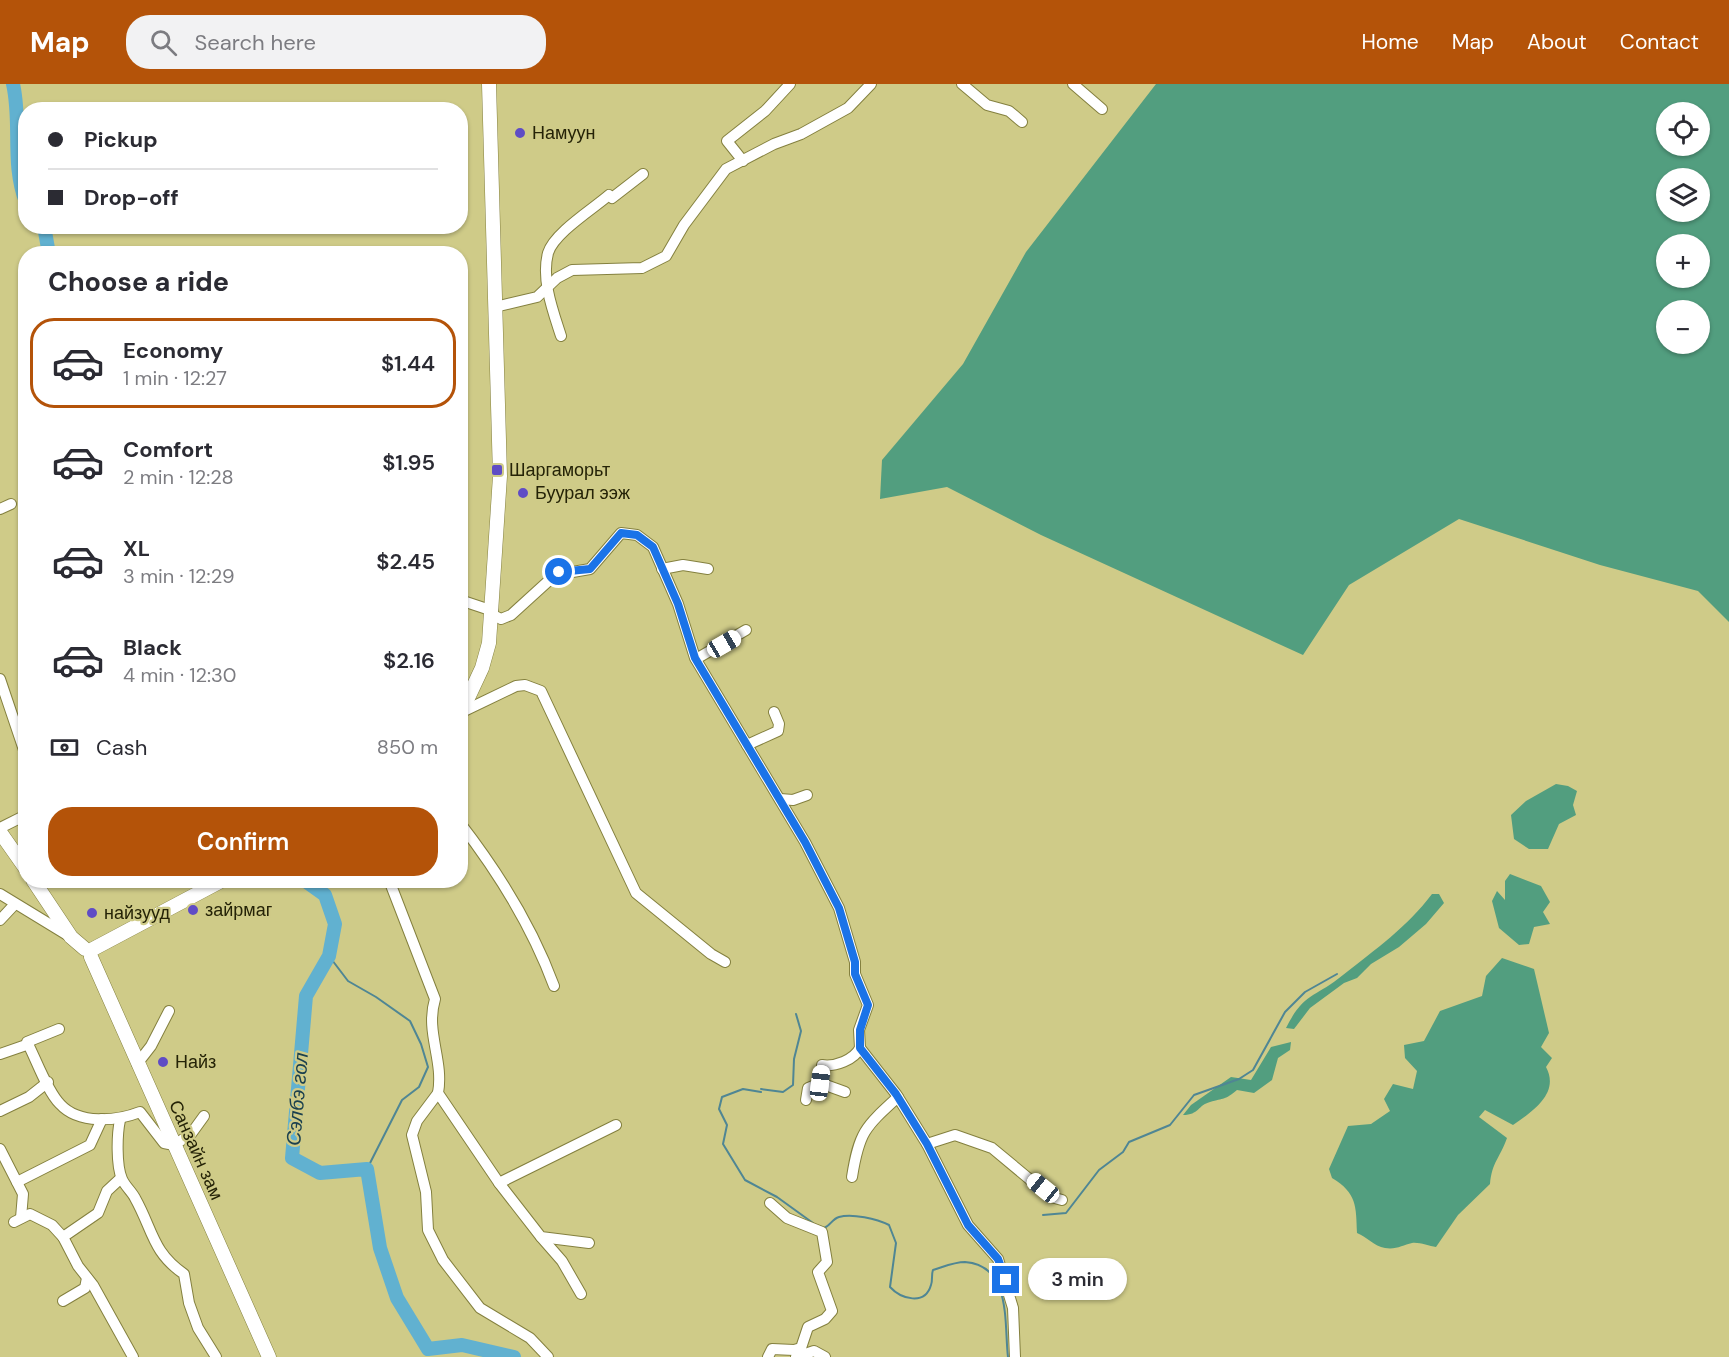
<!DOCTYPE html>
<meta charset="utf-8">
<style>
:root{--surface:#fff;--page:#f2f2f3;--text:#2b2b33;--muted:#7c7c81;--line:#e1e1e2;--accent:#b45309}
body{margin:0;font-family:"DM Sans",sans-serif;background:var(--page);color:var(--text);height:100vh;display:flex;flex-direction:column;font-size:22px;white-space:nowrap}
*{box-sizing:border-box;margin:0}
p{font-size:20px;color:var(--muted)}
.icon{flex:none;width:33px;height:33px;fill:none;stroke:currentColor;stroke-width:2;stroke-linecap:round;stroke-linejoin:round}
.map{position:relative;flex:1;overflow:hidden}
.drawer{position:absolute;left:18px;top:162px;width:450px;height:642px;display:flex;flex-direction:column;background:var(--surface);border-radius:24px;box-shadow:0 2px 4px #0004}
.drawer>*{flex:none}
.banner{position:absolute;left:18px;top:18px;width:450px;height:132px;border-radius:24px;box-shadow:0 2px 4px #0004;display:grid;align-content:center;height:132px;padding:0 30px;background:var(--surface)}
.fabs{position:absolute;left:1656px;top:18px;display:grid;gap:12px}
.fabs a{display:grid;place-items:center;width:54px;height:54px;border-radius:50%;background:var(--surface);box-shadow:0 2px 4px #0004;font-size:30px}
.end{position:absolute;width:27px;height:27px;margin:-14px;border:8px solid #1a73e8;background:#fff;box-shadow:0 0 0 3px #fff}
.from{border-radius:50%}
.bubble{position:absolute;height:42px;border-radius:21px;background:var(--surface);box-shadow:0 2px 4px #0004;font-size:20px;font-weight:600;line-height:42px;text-align:center}
.car{position:absolute;width:18px;height:36px;margin:-18px -9px;border-radius:8px;box-shadow:0 0 4px 2px #0007;background:linear-gradient(#fff 24%,#345 0 40%,#fff 0 76%,#345 0 86%,#fff 0)}
.banner b{display:flex;align-items:center;gap:21px;height:57px;font-size:22px}
.banner b+b{border-top:2px solid var(--line)}
.banner i{width:15px;height:15px;background:var(--text)}
ul{padding:0;list-style:none}
li{display:flex;align-items:center;gap:18px;height:90px;margin:0 12px 9px;padding:0 18px;border:3px solid transparent;border-radius:24px}
li div{flex:1}
li b{display:block;font-size:22px}
li em{font-style:normal;font-weight:600}
li.selected{border-color:var(--accent)}
li>.icon{width:54px;height:54px;stroke-width:1.5}
h2{padding:0 30px;font-size:27px;line-height:72px}
.pay{display:flex;align-items:center;gap:15px;height:66px;padding:0 30px;font-size:22px}
.pay p{margin-inline-start:auto}
.action{display:flex;gap:12px;margin-top:auto;padding:12px 30px}
.action a{flex:1;height:69px;border-radius:24px;background:var(--accent);color:#fff;font-size:24px;font-weight:600;line-height:69px;text-align:center}
header{display:flex;align-items:center;gap:36px;box-sizing:border-box;height:84px;padding:0 30px;background:var(--accent);color:#fff}
header strong{font-size:28px}
nav{display:flex;gap:33px;margin-inline-start:auto;font-size:21px}
.search{width:420px;height:54px;background:var(--page);display:flex;align-items:center;gap:15px;box-sizing:border-box;padding:0 21px;border-radius:24px;color:var(--muted);font-size:22px}
.map>svg:first-child{display:block}
.forest{fill:#529e7f;fill-rule:evenodd}
.lines{fill:none;stroke-linecap:round;stroke-linejoin:round}
.stream{stroke:#4f8694;stroke-width:2}
.river{stroke:#61b1d0;stroke-width:14}
.minor-casing{stroke:#84803f;stroke-width:12}
.major-casing{stroke:#84803f;stroke-width:15}
.minor{stroke:#fff;stroke-width:10}
.major{stroke:#fff;stroke-width:14}
.route{stroke:#1a73e8;stroke-width:8}
.poi-dot{fill:#5f4cc5;stroke:#cfcb88;stroke-width:2}
.labels{text-anchor:middle;dominant-baseline:central;stroke-width:4.5;stroke-linejoin:round;paint-order:stroke}
.poi-label{font-size:18px;fill:#252307;stroke:#cfcb88;text-anchor:start}
.street-label{font-size:18px;fill:#252307;stroke:#cfcb88}
.water-label{font-size:20px;font-style:italic;fill:#1b404e;stroke:#cfcb88}
</style>
<header>
<strong>Map</strong>
<div class="search"><svg class="icon" aria-label="search" viewBox="0 0 24 24"><circle cx="10" cy="10" r="6"/><path d="M15 15l6 6"/></svg>Search here</div>
<nav><a>Home</a><a>Map</a><a>About</a><a>Contact</a></nav>
</header>
<div class="map">
<svg width="1729" height="1273" viewBox="0 0 1729 1273">
<rect width="100%" height="100%" fill="#cfcb88"/>
<g class="forest">
<path d="M1156,0H1729V538L1698,507L1600,481L1459,435L1349,501L1303,571L1041,451L947,403L880,415L882,376L963,280L1026,168ZM1666,28H1700V62H1666ZM1666,94H1700V128H1666ZM1666,160H1700V194H1666ZM1666,226H1700V260H1666Z"/>
<polygon points="1556,700 1568,702 1577,707 1573,721 1576,731 1559,740 1548,765 1529,765 1514,755 1511,731 1526,717"/>
<polygon points="1510,790 1541,802 1550,818 1543,828 1550,840 1534,843 1529,860 1519,861 1499,844 1492,817 1497,807 1505,816 1505,797"/>
<path d="M1432,810H1439L1444,819L1426,840L1399,863L1371,880L1357,894L1344,899L1310,924L1294,945L1286,944C1304,908 1315,914 1343,891C1376,865 1407,843 1432,810Z"/>
<path d="M1502,874L1534,885L1549,949L1541,963L1552,974L1546,983C1560,1009 1533,1027 1513,1041L1485,1026L1479,1033L1507,1054C1500,1074 1492,1078 1490,1100L1458,1131L1436,1163C1429,1162 1419,1158 1412,1159C1403,1161 1396,1166 1385,1164C1374,1162 1367,1153 1357,1149C1356,1122 1357,1109 1332,1094L1329,1085L1348,1042L1371,1040L1390,1027L1384,1015L1393,1000L1413,1005L1417,987L1405,974L1404,961L1424,957L1440,927L1482,912L1486,892Z"/>
<path d="M1291,958L1290,966L1278,974L1272,996L1254,1009L1237,1006C1225,1016 1224,1014 1210,1018C1198,1021 1199,1031 1183,1031L1191,1021L1231,993L1251,996L1271,963Z"/>
</g>
<g class="lines">
<g class="stream">
<polyline points="329,872 348,897 376,913 410,937 421,960 428,983 419,1003 402,1016 367,1085"/>
<polyline points="761,1005 783,1008 793,1001 794,975 801,947 796,930"/>
<polyline points="761,1008 743,1005 722,1013 719,1025 727,1041 723,1060 745,1096 777,1113 813,1139"/>
<polyline points="1043,1131 1066,1129 1099,1086 1123,1068 1129,1058 1170,1041 1194,1011 1239,995 1253,986 1285,928 1305,908 1337,890"/>
<path d="M824,1144C830,1142 832,1135 839,1133C852,1129 877,1135 889,1141L896,1159L890,1203C901,1215 925,1222 931,1201C933,1196 931,1191 933,1186C943,1183 954,1178 965,1178C1012,1181 1004,1241 1008,1273"/>
</g>
<g class="river">
<path d="M13,0C22,39 11,80 26,118"/>
<polyline points="44,142 49,170"/>
<polyline points="304,796 325,811 335,840 329,872 306,912 292,1074 320,1089 367,1085 380,1164 397,1214 428,1265 462,1261 514,1273"/>
</g>
<defs>
<g id="minor">
<polyline points="962,0 987,21 1009,27 1022,38"/>
<polyline points="1073,0 1102,25"/>
<polyline points="743,77 727,57 765,27 790,0"/>
<polyline points="495,223 537,213 557,194 572,186 642,184 666,172 684,141 726,85 774,60 801,50 848,24 871,0"/>
<path d="M561,252C553,227 541,196 548,169C554,149 593,125 609,111L612,114L643,90"/>
<polyline points="0,425 11,420"/>
<polyline points="662,485 683,481 708,485"/>
<polyline points="460,516 493,527"/>
<polyline points="493,531 501,535 511,531 555,491 590,485 621,449 637,451 653,463 678,520 695,574 805,758 839,824 855,878 855,890 868,921 859,946 860,964 896,1010 927,1060 968,1141 998,1175 1013,1224 1015,1273"/>
<polyline points="696,575 746,546"/>
<polyline points="0,595 26,672"/>
<polyline points="464,627 516,602 525,601 541,607 636,809 711,870 725,878"/>
<polyline points="747,661 778,647 779,640 774,628"/>
<polyline points="780,715 793,716 807,711"/>
<path d="M460,739C498,788 533,845 554,902"/>
<polyline points="0,744 26,731"/>
<path d="M389,796L435,915C425,948 444,976 438,1009L499,1099L616,1041"/>
<polyline points="0,810 69,852"/>
<polyline points="0,836 15,820"/>
<path d="M59,945L27,958C36,975 47,1007 60,1020C79,1041 117,1037 140,1028L164,1059L174,1061L191,1050L204,1032"/>
<polyline points="0,970 29,960"/>
<polyline points="137,980 151,962 169,927"/>
<path d="M845,1008L820,999L822,981C835,983 854,976 860,964"/>
<polyline points="438,1009 417,1037 412,1051 426,1108 428,1146 443,1176 480,1224 530,1254 548,1273"/>
<polyline points="806,1016 808,1004 820,999"/>
<polyline points="0,1027 29,1013 48,998"/>
<path d="M120,1036C117,1050 116,1081 122,1095C125,1102 132,1108 135,1114C153,1146 152,1168 184,1190L189,1219L198,1244L216,1273"/>
<polyline points="927,1060 955,1051 992,1064 1051,1113 1062,1116"/>
<polyline points="0,1065 23,1110 21,1134"/>
<path d="M852,1093C859,1048 865,1043 898,1013"/>
<polyline points="121,1094 107,1107 98,1129 63,1153 78,1182 93,1201 133,1273"/>
<polyline points="17,1098 90,1061 102,1035"/>
<polyline points="499,1099 541,1153 589,1159"/>
<polyline points="14,1138 30,1130 52,1141 63,1153"/>
<polyline points="541,1153 562,1177 581,1210"/>
<polyline points="63,1217 85,1204 87,1194"/>
<polyline points="768,1273 772,1265 794,1266 801,1264 808,1243 825,1235 832,1227 818,1188 827,1178 822,1148 787,1134 770,1119"/>
<polyline points="796,1273 814,1267 825,1273"/>
</g>
<g id="major">
<polyline points="460,631 482,584 489,559 500,392 489,0"/>
<polyline points="0,748 26,785"/>
<polyline points="33,796 71,853 85,865"/>
<polyline points="93,865 223,796"/>
<polyline points="91,873 269,1273"/>
</g>
</defs>
<use href="#minor" class="minor-casing"/>
<use href="#major" class="major-casing"/>
<use href="#minor" class="minor"/>
<use href="#major" class="major"/>
</g>
<g class="lines">
<polyline class="route" points="559,488 590,485 621,449 637,451 653,463 678,520 695,574 805,758 839,824 855,878 855,890 868,921 860,946 860,964 896,1010 927,1060 968,1141 998,1175 1006,1196"/>
</g>
<g class="poi-dot">
<circle cx="520" cy="49" r="6"/>
<rect x="491" y="380" width="12" height="12" rx="3"/>
<circle cx="523" cy="409" r="6"/>
<circle cx="193" cy="826" r="6"/>
<circle cx="92" cy="829" r="6"/>
<circle cx="163" cy="978" r="6"/>
</g>
<g class="labels">
<g class="poi-label">
<text x="532" y="49">Намуун</text>
<text x="509" y="386">Шаргаморьт</text>
<text x="535" y="409">Буурал ээж</text>
<text x="205" y="826">зайрмаг</text>
<text x="104" y="829">найзууд</text>
<text x="175" y="978">Найз</text>
</g>
<g class="street-label">
<text transform="translate(196 1066) rotate(66)">Санзайн зам</text>
</g>
<g class="water-label">
<text transform="translate(297 1015) rotate(-85)">Сэлбэ гол</text>
</g>
</g>
</svg>
<div class="fabs">
<a><svg class="icon" aria-label="locate" viewBox="0 0 24 24"><circle cx="12" cy="12" r="6"/><path d="M12 2v4M12 18v4M2 12h4M18 12h4"/></svg></a>
<a><svg class="icon" aria-label="layers" viewBox="0 0 24 24"><path d="M12 4l9 5-9 5-9-5zM3 14l9 5 9-5"/></svg></a>
<a>+</a>
<a>−</a>
</div>
<i class="end from" style="left:559px;top:488px"></i>
<i class="end" style="left:1006px;top:1196px"></i>
<div class="bubble" style="left:1028px;top:1174px;width:99px">3 min</div>
<i class="car" style="left:724px;top:560px;rotate:60deg"></i>
<i class="car" style="left:820px;top:999px;rotate:7deg"></i>
<i class="car" style="left:1043px;top:1104px;rotate:309deg"></i>
<div class="banner">
<b><i class="from"></i>Pickup</b>
<b><i></i>Drop-off</b>
</div>
<section class="drawer">
<h2>Choose a ride</h2>
<ul>
<li class="selected"><svg class="icon" aria-label="car" viewBox="0 0 24 24"><path d="M5 17H2v-5l4-1 3-4h7l3 4 3 1v5h-3M9 17h6M6 11h13"/><circle cx="7" cy="17" r="2"/><circle cx="17" cy="17" r="2"/></svg><div><b>Economy</b><p>1 min · 12:27</p></div><em>$1.44</em></li>
<li><svg class="icon" aria-label="car" viewBox="0 0 24 24"><path d="M5 17H2v-5l4-1 3-4h7l3 4 3 1v5h-3M9 17h6M6 11h13"/><circle cx="7" cy="17" r="2"/><circle cx="17" cy="17" r="2"/></svg><div><b>Comfort</b><p>2 min · 12:28</p></div><em>$1.95</em></li>
<li><svg class="icon" aria-label="car" viewBox="0 0 24 24"><path d="M5 17H2v-5l4-1 3-4h7l3 4 3 1v5h-3M9 17h6M6 11h13"/><circle cx="7" cy="17" r="2"/><circle cx="17" cy="17" r="2"/></svg><div><b>XL</b><p>3 min · 12:29</p></div><em>$2.45</em></li>
<li><svg class="icon" aria-label="car" viewBox="0 0 24 24"><path d="M5 17H2v-5l4-1 3-4h7l3 4 3 1v5h-3M9 17h6M6 11h13"/><circle cx="7" cy="17" r="2"/><circle cx="17" cy="17" r="2"/></svg><div><b>Black</b><p>4 min · 12:30</p></div><em>$2.16</em></li>
</ul>
<div class="pay"><svg class="icon" aria-label="cash" viewBox="0 0 24 24"><path d="M3 7h18v10H3z"/><circle cx="12" cy="12" r="2"/></svg>Cash<p>850 m</p></div>
<div class="action"><a>Confirm</a></div>
</section>
</div>
